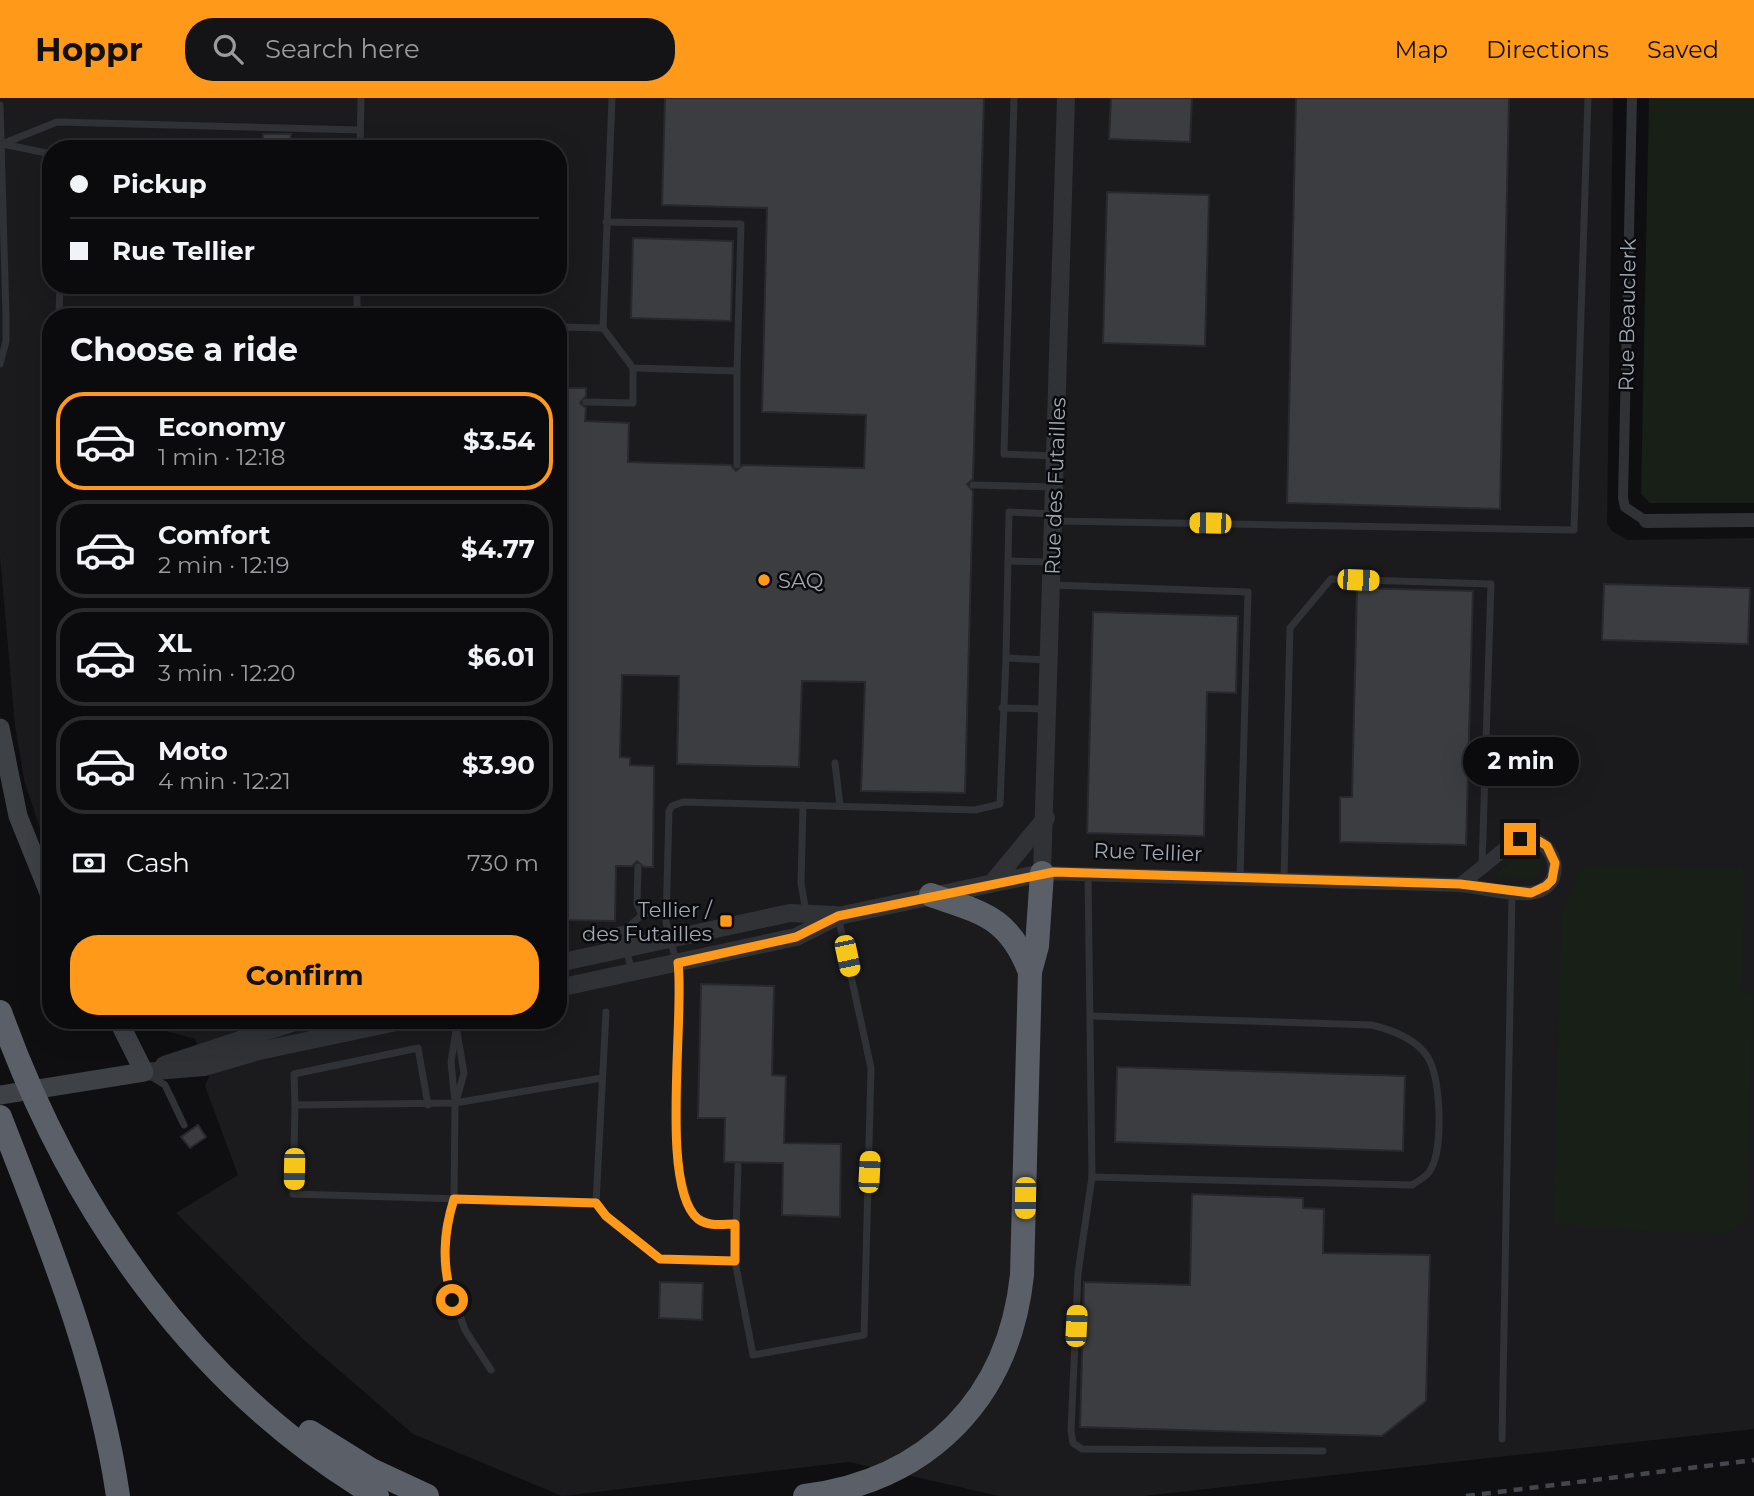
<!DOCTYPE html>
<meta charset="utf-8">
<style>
:root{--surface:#0b0b0d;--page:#141416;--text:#f1f3f6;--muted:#9a9b9d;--line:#2b2b2e;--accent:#ff9919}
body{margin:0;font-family:Montserrat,sans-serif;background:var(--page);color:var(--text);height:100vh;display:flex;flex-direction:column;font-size:26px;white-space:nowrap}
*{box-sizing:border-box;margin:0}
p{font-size:23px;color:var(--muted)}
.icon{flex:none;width:38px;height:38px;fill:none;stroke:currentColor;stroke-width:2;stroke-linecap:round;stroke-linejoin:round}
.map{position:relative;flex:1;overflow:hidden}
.side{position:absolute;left:42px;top:210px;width:525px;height:721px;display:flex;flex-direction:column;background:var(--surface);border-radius:28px;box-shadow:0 7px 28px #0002,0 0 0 2px var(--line)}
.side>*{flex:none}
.hud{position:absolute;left:42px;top:42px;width:525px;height:154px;border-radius:28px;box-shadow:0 7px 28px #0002,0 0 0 2px var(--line);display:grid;align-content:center;height:154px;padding:0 28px;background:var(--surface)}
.end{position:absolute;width:32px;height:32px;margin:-16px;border:9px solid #ff9919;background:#111;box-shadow:0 0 0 4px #111}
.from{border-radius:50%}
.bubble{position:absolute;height:49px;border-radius:24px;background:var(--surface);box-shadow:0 7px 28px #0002,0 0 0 2px var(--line);font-size:23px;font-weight:700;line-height:49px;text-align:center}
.car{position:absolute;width:21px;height:42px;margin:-21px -10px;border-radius:9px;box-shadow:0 0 5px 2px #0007;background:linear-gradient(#f5c518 24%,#345 0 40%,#f5c518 0 76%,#345 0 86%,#f5c518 0)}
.hud b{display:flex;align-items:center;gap:24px;height:66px;font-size:26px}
.hud b+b{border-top:2px solid var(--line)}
.hud i{width:18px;height:18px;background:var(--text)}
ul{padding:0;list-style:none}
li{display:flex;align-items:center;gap:21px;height:98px;margin:0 14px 10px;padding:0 14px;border:4px solid var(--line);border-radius:28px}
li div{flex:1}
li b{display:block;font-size:26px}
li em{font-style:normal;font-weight:700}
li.active{border-color:var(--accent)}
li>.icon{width:63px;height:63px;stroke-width:1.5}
h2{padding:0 28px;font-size:32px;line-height:84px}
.pay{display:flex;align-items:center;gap:18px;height:77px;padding:0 28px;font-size:26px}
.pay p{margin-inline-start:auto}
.primary-button{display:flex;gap:14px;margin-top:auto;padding:14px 28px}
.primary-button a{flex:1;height:80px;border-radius:28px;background:var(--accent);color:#111;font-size:28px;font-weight:700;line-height:80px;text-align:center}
header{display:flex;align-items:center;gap:42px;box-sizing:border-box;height:98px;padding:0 35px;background:var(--accent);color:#111}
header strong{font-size:33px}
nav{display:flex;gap:38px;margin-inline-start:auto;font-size:24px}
.search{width:490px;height:63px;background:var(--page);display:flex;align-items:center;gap:18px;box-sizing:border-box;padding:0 24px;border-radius:28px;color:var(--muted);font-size:26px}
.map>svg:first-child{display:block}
.built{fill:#1b1b1e;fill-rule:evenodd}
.green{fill:#171f17}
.building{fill:#3b3d41;stroke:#29292d;stroke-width:2}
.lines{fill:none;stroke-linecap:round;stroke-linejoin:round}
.service{stroke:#303236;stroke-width:7}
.pedestrian{stroke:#303236;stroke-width:10}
.minor{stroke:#303236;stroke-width:14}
.tertiary{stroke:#303236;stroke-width:18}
.secondary{stroke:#3e4146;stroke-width:19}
.motorway{stroke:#5b6068;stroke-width:24}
.rail{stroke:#43464b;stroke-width:4.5;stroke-dasharray:9 7;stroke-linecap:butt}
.route{stroke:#ff9919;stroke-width:9}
.poi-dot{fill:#ff9919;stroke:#0a0a0c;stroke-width:2.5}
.labels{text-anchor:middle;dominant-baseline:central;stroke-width:5;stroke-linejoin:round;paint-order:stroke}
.street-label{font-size:21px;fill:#9fa7b3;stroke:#0a0a0c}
.poi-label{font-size:21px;fill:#9fa7b3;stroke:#0a0a0c;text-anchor:start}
</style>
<header>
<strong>Hoppr</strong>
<div class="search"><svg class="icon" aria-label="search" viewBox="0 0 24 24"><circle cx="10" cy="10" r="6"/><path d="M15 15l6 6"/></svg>Search here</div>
<nav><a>Map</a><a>Directions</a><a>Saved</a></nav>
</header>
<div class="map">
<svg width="1754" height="1398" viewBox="0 0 1754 1398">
<rect width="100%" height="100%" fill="#0f0f11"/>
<path class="built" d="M0,0H1613L1607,425L1612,433L1627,442L1754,440V1331L1143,1398H999L849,1364L562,1398L413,1336L305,1243L176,1115L238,1077L205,988L209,979L195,941L155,930L148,922H558V219H51V764L24,682L15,627L0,459ZM51,51H558V187H51Z"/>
<g class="green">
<polygon points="1649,0 1754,0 1754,405 1650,405 1641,396"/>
<path d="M1522,753C1538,751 1546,763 1539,777L1531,782L1494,778Z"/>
<polygon points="1587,767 1744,770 1742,894 1752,895 1747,1122 1728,1135 1650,1134 1553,1126 1562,817 1581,771"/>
</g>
<g class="building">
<polygon points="665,0 984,0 973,381 967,386 973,393 965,695 861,693 865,584 802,583 799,669 677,666 679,578 622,577 620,659 630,660 630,667 654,668 653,769 644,769 637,763 632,768 616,768 615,823 558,822 558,290 586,290 586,298 580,305 586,310 585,323 629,325 628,364 731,367 736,373 743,367 864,370 866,317 762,314 767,110 662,107"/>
<polygon points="1111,0 1192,0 1190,44 1109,41"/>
<polygon points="1296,0 1509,0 1500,411 1287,405"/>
<polygon points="263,36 291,36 290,48 263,47"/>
<polygon points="1107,94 1209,97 1205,248 1103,245"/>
<polygon points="633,140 733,143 731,223 631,220"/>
<polygon points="1604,486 1750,490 1748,546 1602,542"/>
<polygon points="1357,490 1473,493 1466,747 1340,744 1340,699 1352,699"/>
<polygon points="1093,514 1238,518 1236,595 1207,594 1204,738 1087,735"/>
<polygon points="701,886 774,888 772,977 786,978 784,1045 841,1046 840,1119 782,1117 783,1065 724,1064 725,1020 698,1020"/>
<polygon points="1117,969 1405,978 1403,1053 1115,1044"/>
<polygon points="198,1027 206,1039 190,1050 181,1039"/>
<polygon points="1192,1096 1303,1100 1303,1110 1324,1111 1323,1155 1430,1157 1426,1303 1382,1338 1080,1329 1084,1184 1190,1187"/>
<polygon points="660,1184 703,1185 702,1222 659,1220"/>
</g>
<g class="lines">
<g class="service">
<polyline points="1014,0 1004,356 1055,358"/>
<polyline points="0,7 6,218 6,243 0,266"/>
<polyline points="2,46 57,24 360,32"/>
<polyline points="3,46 51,56"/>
<polyline points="360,51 361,0"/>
<polyline points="606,124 741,126 737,273 633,270 603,230 612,0"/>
<polyline points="59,216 60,187"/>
<polyline points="59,219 150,219"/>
<polyline points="357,219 357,187"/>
<polyline points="558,229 603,230"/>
<polyline points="737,273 737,367"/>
<polyline points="586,304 633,305 633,270"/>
<polyline points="973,387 1053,389"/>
<polyline points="1055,423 1574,432 1588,0"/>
<polyline points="1008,463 1050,464"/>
<polyline points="1053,487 1248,494 1240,780"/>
<polyline points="1049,562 1006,560 1009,414 1054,416"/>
<polyline points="1002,610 1047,611"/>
<polyline points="835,665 840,708"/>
<polyline points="803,707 801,785 806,814"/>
<polyline points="638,769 637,806 642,817"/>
<polyline points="1088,775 1092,1079"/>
<polyline points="1284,781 1290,530 1331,481 1491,486 1482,768"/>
<polyline points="590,838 626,831"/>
<polyline points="632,875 625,845 626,831 644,815 666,816"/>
<path d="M1091,918L1372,927C1392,932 1415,940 1427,958C1441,979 1443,1047 1432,1069C1429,1077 1420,1082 1412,1087L1092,1079L1078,1175L1071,1333L1073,1345L1082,1351L1323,1353"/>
<polyline points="455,922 464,975 457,1000"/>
<polyline points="456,932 451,964 455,1005 454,1101 445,1131 446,1179 465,1232 491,1272"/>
<polyline points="149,977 165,987 184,1027"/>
<polyline points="602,980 455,1005 295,1007 293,1096 596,1105 606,914"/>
<polyline points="295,1007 294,976 418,950 428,1007"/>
<polyline points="738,1068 735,1163 753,1257 864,1237 871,970 838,818"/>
<polyline points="596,1105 605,1118 660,1161 735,1163"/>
<polyline points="735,1126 710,1126 697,1120 689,1106 677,1065 680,879 666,824 669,713 672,708 683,704 975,712 1000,706 1006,560"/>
<polyline points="1502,1341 1512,794"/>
</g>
<polyline class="pedestrian" points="1632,0 1623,400 1625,409 1646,423"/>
<g class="minor">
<polyline points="1646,423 1754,422"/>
<path d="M1530,740C1562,749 1564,792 1530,795C1508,797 1482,789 1460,787L1512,745Z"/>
<polyline points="1042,775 1460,787"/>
</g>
<g class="tertiary">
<polyline points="993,784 1046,720"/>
<polyline points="558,865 790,815 835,817"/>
<polyline points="558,890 796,839 838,818 1042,775 1066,0"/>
<polyline points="164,967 301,922"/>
<polyline points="144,974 204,969 259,953 406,922"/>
</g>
<g class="secondary">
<polyline points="0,630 18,718 51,800"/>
<polyline points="0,997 144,974 118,922"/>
</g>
<g class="motorway">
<path d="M931,797C983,815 1009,819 1030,874"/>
<path d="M0,914C70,1110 195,1291 377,1398"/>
<path d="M0,1019C48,1143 99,1266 118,1398"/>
<polyline points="310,1334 371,1372 427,1398"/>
<path d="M805,1398C929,1382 1009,1300 1022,1177L1030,874L1037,848L1042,775"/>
</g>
<polyline class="rail" points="1466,1398 1754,1362"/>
</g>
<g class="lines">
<path class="route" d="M452,1202C442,1166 443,1136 454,1101L596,1105L606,1118L660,1161L735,1163V1126C723,1126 709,1129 698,1121C659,1090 685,917 678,865L796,839L838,818L1054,774L1460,786L1531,795L1546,788L1552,782L1555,765L1547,748L1539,743L1520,741"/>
</g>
<g class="poi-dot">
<circle cx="764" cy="482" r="7"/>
<rect x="719" y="816" width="14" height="14" rx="3.5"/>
</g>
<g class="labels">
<g class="street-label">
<text transform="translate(1627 217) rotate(-89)">Rue Beauclerk</text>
<text transform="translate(1055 388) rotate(-88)">Rue des Futailles</text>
<text transform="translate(1148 754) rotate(2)">Rue Tellier</text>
</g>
<g class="poi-label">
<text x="778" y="482">SAQ</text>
<text x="712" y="811" text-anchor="end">Tellier /<tspan x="712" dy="24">des Futailles</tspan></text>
</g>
</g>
</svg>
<i class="end from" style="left:452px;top:1202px"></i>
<i class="end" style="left:1520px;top:741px"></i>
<div class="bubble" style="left:1463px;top:639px;width:116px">2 min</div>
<i class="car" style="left:1210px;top:425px;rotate:271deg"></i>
<i class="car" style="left:1358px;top:482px;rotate:92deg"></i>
<i class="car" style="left:847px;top:858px;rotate:168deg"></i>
<i class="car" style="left:294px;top:1071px;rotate:181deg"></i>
<i class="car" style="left:869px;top:1074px;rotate:3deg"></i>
<i class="car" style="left:1025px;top:1100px;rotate:181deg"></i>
<i class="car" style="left:1076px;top:1228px;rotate:3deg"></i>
<div class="hud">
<b><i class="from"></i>Pickup</b>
<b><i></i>Rue Tellier</b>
</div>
<section class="side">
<h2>Choose a ride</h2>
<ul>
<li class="active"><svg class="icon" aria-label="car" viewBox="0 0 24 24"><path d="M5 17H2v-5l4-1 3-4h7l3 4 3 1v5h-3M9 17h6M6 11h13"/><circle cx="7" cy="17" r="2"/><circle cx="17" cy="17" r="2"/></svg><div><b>Economy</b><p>1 min · 12:18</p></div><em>$3.54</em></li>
<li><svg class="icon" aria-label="car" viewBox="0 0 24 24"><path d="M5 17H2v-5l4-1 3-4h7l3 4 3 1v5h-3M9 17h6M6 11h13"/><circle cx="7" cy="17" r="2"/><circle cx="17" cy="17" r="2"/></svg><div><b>Comfort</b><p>2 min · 12:19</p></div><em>$4.77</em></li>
<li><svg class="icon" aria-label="car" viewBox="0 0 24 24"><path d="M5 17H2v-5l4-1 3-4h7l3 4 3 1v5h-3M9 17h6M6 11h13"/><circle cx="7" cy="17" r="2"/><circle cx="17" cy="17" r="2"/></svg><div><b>XL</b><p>3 min · 12:20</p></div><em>$6.01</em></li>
<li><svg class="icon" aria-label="car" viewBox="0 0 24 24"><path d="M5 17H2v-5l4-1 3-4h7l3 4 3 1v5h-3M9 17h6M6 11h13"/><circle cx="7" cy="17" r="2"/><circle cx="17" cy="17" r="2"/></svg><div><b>Moto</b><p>4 min · 12:21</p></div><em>$3.90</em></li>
</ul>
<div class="pay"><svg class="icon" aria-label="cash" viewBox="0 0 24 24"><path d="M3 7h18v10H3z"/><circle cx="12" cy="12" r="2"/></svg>Cash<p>730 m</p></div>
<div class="primary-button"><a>Confirm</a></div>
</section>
</div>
